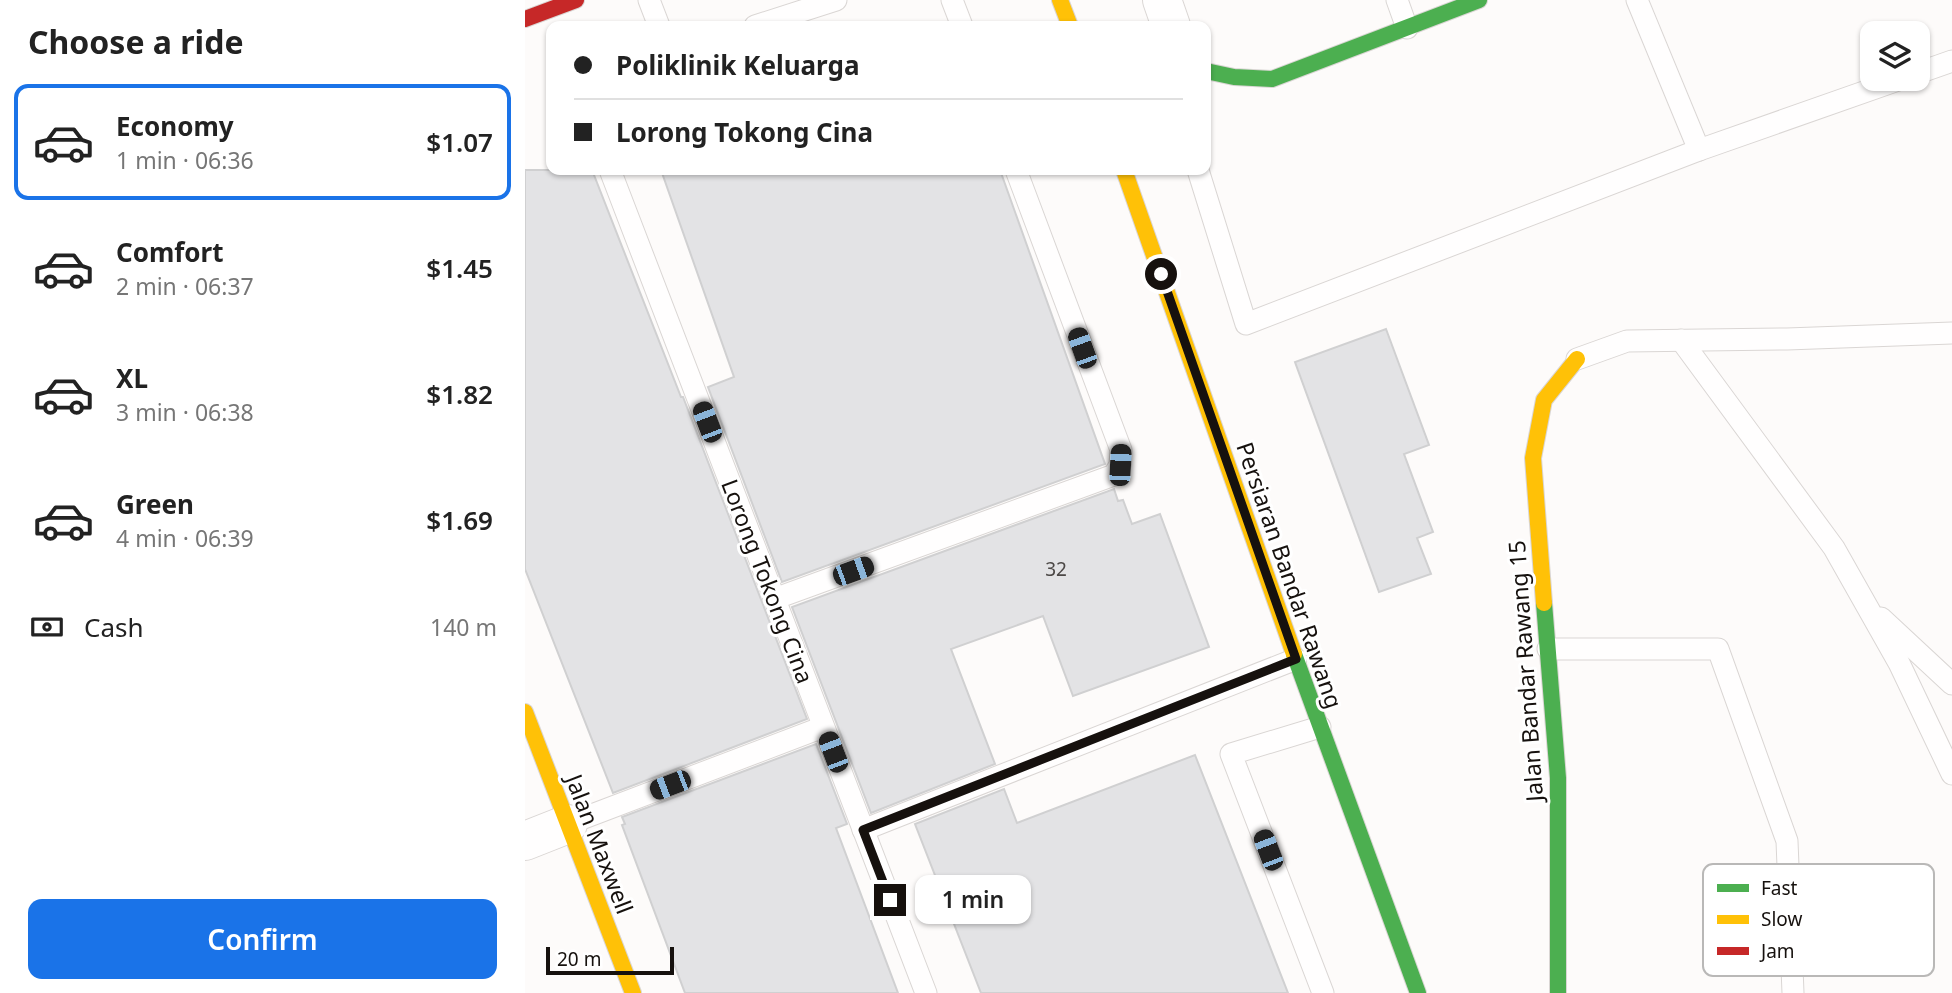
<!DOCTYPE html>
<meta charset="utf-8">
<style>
:root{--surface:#fff;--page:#f2f2f2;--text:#222;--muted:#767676;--line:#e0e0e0;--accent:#1a73e8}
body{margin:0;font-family:"Noto Sans",sans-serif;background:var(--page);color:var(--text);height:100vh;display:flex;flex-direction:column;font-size:26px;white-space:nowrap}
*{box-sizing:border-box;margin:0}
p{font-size:23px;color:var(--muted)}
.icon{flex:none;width:38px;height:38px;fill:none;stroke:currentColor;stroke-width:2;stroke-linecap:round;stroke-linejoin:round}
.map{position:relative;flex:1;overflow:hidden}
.details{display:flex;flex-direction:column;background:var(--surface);width:525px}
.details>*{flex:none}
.banner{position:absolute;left:21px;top:21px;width:665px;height:154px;border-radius:14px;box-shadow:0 2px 5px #0004;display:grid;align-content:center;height:154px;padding:0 28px;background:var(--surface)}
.controls{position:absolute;left:1335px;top:21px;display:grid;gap:14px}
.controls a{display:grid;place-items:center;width:70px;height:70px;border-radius:14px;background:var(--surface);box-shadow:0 2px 5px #0004;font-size:35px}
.scale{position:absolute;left:21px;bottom:18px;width:128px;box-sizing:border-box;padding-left:7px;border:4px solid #16110e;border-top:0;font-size:19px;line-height:24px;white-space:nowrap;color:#16110e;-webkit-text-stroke:5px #fff;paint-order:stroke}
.end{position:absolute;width:32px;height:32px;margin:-16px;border:9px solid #16110e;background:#fff;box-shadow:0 0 0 4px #fff}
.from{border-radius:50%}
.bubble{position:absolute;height:49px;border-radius:14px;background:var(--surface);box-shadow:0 2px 5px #0004;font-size:23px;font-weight:600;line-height:49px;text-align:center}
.car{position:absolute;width:21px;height:42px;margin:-21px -10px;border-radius:9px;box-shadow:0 0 5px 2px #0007;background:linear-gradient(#222 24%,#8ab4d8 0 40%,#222 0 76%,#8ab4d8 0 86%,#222 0)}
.banner b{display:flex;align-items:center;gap:24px;height:66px;font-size:26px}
.banner b+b{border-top:2px solid var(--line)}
.banner i{width:18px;height:18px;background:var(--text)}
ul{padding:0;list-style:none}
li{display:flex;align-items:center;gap:21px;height:116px;margin:0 14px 10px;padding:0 14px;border:4px solid transparent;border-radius:14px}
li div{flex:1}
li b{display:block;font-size:26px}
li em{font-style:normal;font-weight:600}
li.current{border-color:var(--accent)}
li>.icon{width:63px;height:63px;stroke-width:1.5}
h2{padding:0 28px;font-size:32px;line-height:84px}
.pay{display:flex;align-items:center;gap:18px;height:77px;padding:0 28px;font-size:26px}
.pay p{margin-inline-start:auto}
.primary-button{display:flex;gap:14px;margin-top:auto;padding:14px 28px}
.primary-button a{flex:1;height:80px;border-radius:14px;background:var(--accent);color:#fff;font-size:28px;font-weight:600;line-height:80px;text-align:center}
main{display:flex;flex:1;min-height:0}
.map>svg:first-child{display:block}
.building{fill:#e3e3e5;stroke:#d0d0d1;stroke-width:2}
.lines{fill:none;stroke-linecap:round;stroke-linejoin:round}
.lane-casing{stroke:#dad6d4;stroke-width:23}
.street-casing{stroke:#dad6d4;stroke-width:40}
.fast-casing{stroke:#dad6d4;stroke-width:18}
.slow-casing{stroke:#dad6d4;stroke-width:18}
.jam-casing{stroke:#dad6d4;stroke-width:18}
.lane{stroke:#fffefe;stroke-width:21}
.street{stroke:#fffefe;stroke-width:38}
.fast{stroke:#4caf50;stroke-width:16}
.slow{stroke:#ffc107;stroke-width:16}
.jam{stroke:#c62828;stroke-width:16}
.route{stroke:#16110e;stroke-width:9}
.labels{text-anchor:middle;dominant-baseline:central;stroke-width:6;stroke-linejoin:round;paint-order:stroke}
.number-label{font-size:19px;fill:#4c4846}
.street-label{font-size:23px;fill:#16110e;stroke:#fff}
.key{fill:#fff;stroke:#b9b8b7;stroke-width:2}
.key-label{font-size:19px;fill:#16110e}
</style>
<main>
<section class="details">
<h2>Choose a ride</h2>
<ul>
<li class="current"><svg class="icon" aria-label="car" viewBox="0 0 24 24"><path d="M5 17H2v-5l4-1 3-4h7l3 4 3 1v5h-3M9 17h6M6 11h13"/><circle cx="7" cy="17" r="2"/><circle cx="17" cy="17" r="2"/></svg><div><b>Economy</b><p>1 min · 06:36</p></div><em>$1.07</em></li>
<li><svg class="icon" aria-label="car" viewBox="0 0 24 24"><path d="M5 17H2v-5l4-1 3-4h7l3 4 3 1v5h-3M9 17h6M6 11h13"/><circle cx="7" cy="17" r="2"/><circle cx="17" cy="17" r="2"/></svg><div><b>Comfort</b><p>2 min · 06:37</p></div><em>$1.45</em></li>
<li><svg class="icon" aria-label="car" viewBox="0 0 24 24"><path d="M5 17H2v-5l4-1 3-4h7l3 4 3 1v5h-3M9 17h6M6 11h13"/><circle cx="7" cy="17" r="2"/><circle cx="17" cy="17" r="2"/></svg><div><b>XL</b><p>3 min · 06:38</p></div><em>$1.82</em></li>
<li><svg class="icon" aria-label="car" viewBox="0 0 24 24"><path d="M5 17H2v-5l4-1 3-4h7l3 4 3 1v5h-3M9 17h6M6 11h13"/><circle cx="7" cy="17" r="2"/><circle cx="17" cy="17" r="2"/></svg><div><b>Green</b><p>4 min · 06:39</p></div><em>$1.69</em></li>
</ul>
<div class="pay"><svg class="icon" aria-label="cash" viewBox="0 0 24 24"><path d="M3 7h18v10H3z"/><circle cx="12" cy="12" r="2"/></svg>Cash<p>140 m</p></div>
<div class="primary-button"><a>Confirm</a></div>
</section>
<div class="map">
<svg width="1427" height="993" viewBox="0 0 1427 993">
<rect width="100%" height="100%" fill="#fdfbfa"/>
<g class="building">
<polygon points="0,170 67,170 156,397 158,397 282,719 88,793 0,569"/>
<polygon points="136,170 475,170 580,464 257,582 183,387 209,377"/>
<polygon points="861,329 904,445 879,454 908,532 892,538 906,574 854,592 770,362"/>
<polygon points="589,489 593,501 598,500 607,524 635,514 684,647 548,696 518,616 426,649 470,764 346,813 267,607"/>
<polygon points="291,744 322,824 311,828 373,993 160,993 97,825 100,824 97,817"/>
<polygon points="670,755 763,993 456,993 390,824 479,789 492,823"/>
</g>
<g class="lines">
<defs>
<g id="lane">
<polyline points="124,0 134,26"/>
<polyline points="427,0 437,26"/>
<polyline points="872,0 882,28"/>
<polyline points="1112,0 1174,150"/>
<polyline points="230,26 311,0"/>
<polyline points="1393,73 1427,61"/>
<polyline points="85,170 401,993"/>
<polyline points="673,170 721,324 1174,150 1376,79"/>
<polyline points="1156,340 1309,548 1374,663 1427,774"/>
<polyline points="1052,359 1102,341 1262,339 1427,333"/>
<polyline points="249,599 589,475 595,465 596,450 491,170"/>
<polyline points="1356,618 1427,684"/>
<polyline points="1023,649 1193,649 1262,841 1268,993"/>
<polyline points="795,727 706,754 798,993"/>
<polyline points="43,824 298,727"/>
<polyline points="338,830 771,659"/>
</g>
<g id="street">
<polyline points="637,0 646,26"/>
<polyline points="0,841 43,824"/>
</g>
<g id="fast">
<polyline points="681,71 709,77 747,79 954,0"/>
<polyline points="1019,603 1033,778 1033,993"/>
<polyline points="769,654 893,993"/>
</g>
<g id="slow">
<polyline points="535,0 545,26"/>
<polyline points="599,170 769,654"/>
<polyline points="1019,603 1008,458 1019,400 1052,359"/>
<polyline points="0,712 108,993"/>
</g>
<polyline id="jam" points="0,19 51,0"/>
</defs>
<use href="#lane" class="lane-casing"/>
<use href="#street" class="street-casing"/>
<use href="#fast" class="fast-casing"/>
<use href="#slow" class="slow-casing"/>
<use href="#jam" class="jam-casing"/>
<use href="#lane" class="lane"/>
<use href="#street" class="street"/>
<use href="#fast" class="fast"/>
<use href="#slow" class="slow"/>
<use href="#jam" class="jam"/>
</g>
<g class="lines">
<polyline class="route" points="365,900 338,830 771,659 636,274"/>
</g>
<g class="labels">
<g class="number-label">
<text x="531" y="569">32</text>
</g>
<g class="street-label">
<text transform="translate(765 575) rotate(71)">Persiaran Bandar Rawang</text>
<text transform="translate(243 581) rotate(69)">Lorong Tokong Cina</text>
<text transform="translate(1000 671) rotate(-94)">Jalan Bandar Rawang 15</text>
<text transform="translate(75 844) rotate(69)">Jalan Maxwell</text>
</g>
</g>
<rect x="1178" y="864" width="231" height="112" rx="10" class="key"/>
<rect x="1192" y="884" width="32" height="8" fill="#4caf50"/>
<rect x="1192" y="915" width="32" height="9" fill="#ffc107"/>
<rect x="1192" y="947" width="32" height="8" fill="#c62828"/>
<g class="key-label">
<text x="1236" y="895">Fast</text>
<text x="1236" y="926">Slow</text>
<text x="1236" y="958">Jam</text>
</g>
</svg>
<div class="controls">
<a><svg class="icon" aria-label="layers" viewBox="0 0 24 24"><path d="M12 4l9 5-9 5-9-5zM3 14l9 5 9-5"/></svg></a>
</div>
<div class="scale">20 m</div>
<i class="end from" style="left:636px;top:274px"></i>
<i class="end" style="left:365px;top:900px"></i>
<div class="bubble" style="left:390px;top:875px;width:116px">1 min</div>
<i class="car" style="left:557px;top:348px;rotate:340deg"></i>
<i class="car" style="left:182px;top:422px;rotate:339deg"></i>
<i class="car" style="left:595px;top:465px;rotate:3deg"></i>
<i class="car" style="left:328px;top:571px;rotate:70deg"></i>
<i class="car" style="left:308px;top:752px;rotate:339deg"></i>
<i class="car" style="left:145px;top:785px;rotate:249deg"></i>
<i class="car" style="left:743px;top:850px;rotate:339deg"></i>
<div class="banner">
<b><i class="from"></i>Poliklinik Keluarga</b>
<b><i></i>Lorong Tokong Cina</b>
</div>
</div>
</main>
